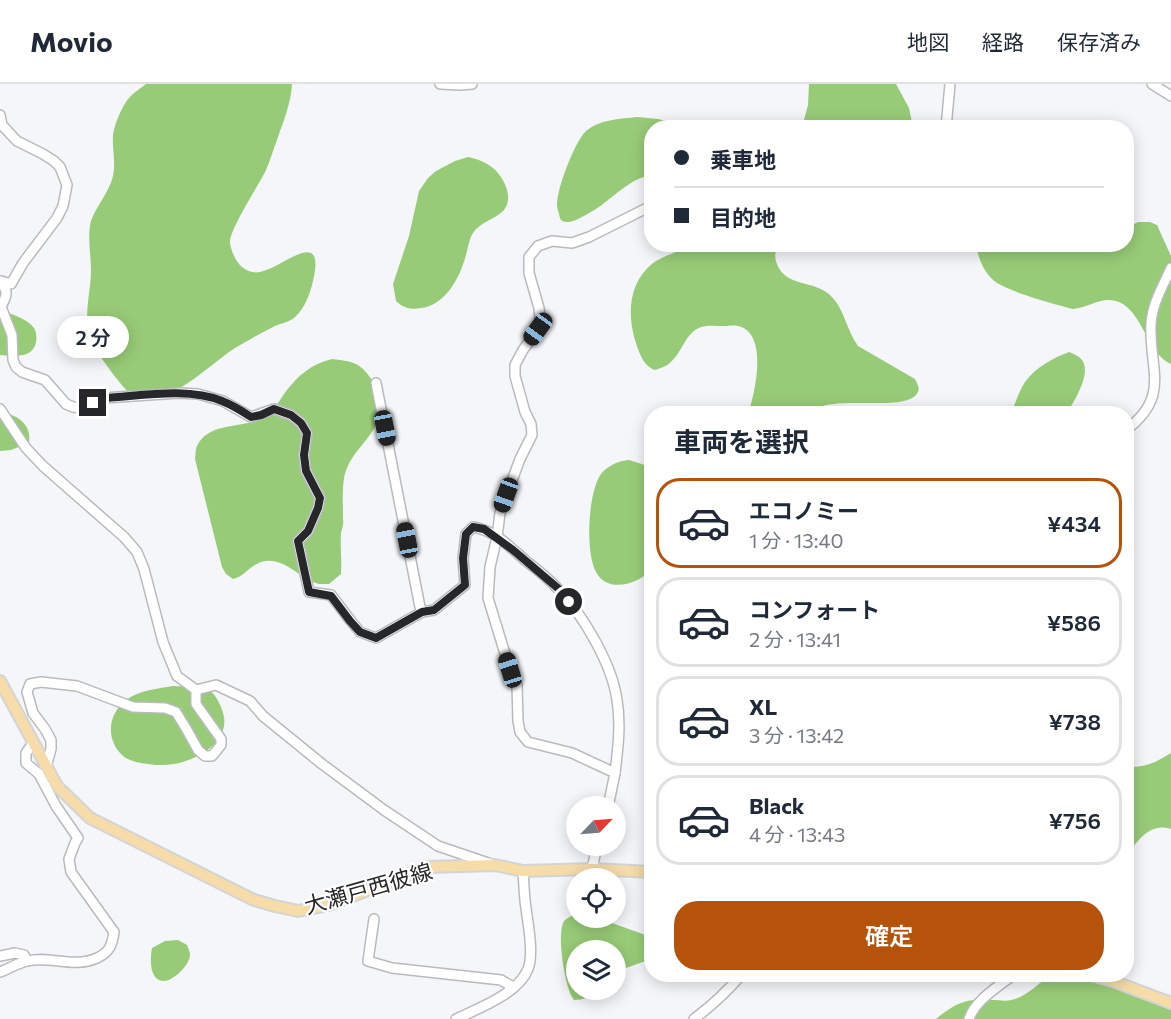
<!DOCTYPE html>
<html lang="ja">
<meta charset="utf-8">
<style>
:root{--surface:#fff;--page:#f2f2f3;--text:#1f2937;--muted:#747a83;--line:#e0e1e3;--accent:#b45309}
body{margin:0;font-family:Commissioner,"Noto Sans JP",sans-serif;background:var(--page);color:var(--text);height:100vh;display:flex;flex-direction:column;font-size:22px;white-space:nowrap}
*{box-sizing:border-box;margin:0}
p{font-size:20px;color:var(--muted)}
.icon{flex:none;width:33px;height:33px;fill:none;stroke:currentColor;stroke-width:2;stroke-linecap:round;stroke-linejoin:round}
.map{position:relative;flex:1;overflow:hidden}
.sheet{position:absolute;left:644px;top:322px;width:490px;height:576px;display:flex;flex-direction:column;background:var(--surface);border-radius:24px;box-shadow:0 3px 15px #0003}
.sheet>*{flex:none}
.top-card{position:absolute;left:644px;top:36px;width:490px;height:132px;border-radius:24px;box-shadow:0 3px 15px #0003;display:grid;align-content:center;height:132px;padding:0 30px;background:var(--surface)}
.needle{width:39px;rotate:65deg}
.controls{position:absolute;left:566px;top:712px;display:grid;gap:12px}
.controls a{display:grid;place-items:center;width:60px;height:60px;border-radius:50%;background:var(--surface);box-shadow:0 3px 15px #0003;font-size:30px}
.end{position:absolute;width:27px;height:27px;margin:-14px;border:8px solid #262728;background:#fff;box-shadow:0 0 0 3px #fff}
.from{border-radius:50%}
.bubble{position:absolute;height:42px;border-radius:21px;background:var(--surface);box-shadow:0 3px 15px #0003;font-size:20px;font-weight:600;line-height:42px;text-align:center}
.car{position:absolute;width:18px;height:36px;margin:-18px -9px;border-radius:8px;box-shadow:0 0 4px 2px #0007;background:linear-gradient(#222 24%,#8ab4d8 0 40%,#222 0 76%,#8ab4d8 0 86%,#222 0)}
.top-card b{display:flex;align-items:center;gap:21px;height:57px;font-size:22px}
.top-card b+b{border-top:2px solid var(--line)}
.top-card i{width:15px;height:15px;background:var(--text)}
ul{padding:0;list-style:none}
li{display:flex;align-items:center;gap:18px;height:90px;margin:0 12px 9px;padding:0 18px;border:3px solid var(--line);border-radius:24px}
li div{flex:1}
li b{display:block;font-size:22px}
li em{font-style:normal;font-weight:600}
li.active{border-color:var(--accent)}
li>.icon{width:54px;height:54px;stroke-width:1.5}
h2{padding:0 30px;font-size:27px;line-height:72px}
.primary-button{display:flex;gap:12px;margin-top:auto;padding:12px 30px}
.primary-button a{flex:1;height:69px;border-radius:24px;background:var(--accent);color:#fff;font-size:24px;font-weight:600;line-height:69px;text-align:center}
header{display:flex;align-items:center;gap:36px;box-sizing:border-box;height:84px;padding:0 30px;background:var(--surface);border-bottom:2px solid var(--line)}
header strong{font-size:28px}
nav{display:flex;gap:33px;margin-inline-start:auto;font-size:21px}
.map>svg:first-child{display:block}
.forest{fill:#98cb77}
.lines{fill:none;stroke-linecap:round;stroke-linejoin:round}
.minor-casing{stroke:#b8babc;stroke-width:12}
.major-casing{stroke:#d4d4d4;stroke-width:14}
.minor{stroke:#fff;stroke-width:9}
.major{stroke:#f5dca9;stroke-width:10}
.route{stroke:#262728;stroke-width:8}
.labels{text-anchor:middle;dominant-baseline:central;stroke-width:4.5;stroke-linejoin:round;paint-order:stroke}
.street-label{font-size:22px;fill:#262728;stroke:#fff}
</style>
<header>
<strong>Movio</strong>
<nav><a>地図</a><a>経路</a><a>保存済み</a></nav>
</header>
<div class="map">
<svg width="1171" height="935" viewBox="0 0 1171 935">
<rect width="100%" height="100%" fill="#f4f6f9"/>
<g class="forest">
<path d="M146,0H292C291,20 283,38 277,56C273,66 270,77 266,86C259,101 229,146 230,159C231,167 236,178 242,183C248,188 256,190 263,187C284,182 326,142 313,197C310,210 305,224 295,233C290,238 282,239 275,242C261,249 248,256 235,264C212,279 175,316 146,316C143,316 140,316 137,315C127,311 103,277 97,267C93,261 90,252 89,246C84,229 91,205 91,187C91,171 87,152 91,137C96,122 109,109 113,92C116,78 112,65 113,52C114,41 122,22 129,14C133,9 141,4 146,0Z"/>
<polygon points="809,0 896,0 909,24 913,43 798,43 804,36 808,21"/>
<path d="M638,33L658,35L693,43L651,44V91C634,94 621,106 608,116C600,123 590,129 580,134C576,136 572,138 567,138C561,138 560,135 559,130C558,127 557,124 557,121C557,104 574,60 585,48C599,35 620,35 638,33Z"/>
<path d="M468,73C477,75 486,78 493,84C505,94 515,116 502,128C493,136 479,139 473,149C469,155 468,164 466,171C460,193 446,221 421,224C411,226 403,224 396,217L393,200L409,152L419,107L428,94L436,87L455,77Z"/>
<path d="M1138,138H1150L1157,141L1171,172V280C1144,268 1142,217 1109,216C1097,216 1085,224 1073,225C1055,220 1004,207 992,195C983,186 978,173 976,161L1126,160L1127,144Z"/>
<path d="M697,160L783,161C781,163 778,164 776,167C773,175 779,187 786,192C800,202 819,199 832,213C844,225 847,247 858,262L915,295C917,299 920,304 918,308C907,331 828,307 808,330H748C755,309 769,249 738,242C734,241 728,242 724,242C717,242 708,241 701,243C685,249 683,267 671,278C667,282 661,284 655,286C643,282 639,268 635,256C627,229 629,198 653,179C664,171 684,166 697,160Z"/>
<path d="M0,226C10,230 27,234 34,244C36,247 37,253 36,258C33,275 13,272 0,271Z"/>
<path d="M1069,268C1074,270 1079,272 1082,276C1092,289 1074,318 1066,330H1011C1015,320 1019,307 1025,298C1036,283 1053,274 1069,268Z"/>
<path d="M332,275C340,276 351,277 358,281C377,294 385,324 375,343C364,362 349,371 344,394C342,408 343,421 343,435C344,440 342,444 341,449C340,462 342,476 341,490L329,500C328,500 320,500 319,500C302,496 286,475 266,477C252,478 245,493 233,495L226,490L222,483L195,375C196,371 195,366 197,362C209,337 243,345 263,334C273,328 278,319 284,310C297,292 311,280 332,275Z"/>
<path d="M0,327C16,331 32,339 29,359L11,366L0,367Z"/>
<path d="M629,376L651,383V486C638,500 608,510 596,488C585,468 588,408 601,390C608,381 619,377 629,376Z"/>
<path d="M173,602C184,603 200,601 210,607C216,611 220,620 222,626C234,656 198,676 174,680C163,682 152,681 141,679C135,678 125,675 121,670C106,654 108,631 125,617C138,606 157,605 173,602Z"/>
<path d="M1171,669V745C1150,738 1139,756 1127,770V683C1144,684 1157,678 1171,669Z"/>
<path d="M576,829V834H598L651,853V875L615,888V867H576V906H595C590,913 583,916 574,916C565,906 556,849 564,837C567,834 573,831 576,829Z"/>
<path d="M178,856L187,861C188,864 190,867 190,871C190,881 173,897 164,897C149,897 150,874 152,864L165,857Z"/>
<path d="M1050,891H1111L1123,894L1150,905L1171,920V935H936C956,919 966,914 992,916C1000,916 1007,918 1015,915C1028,911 1039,899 1050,891Z"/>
</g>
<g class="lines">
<defs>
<g id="minor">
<polyline points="440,0 460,1 472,0"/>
<polyline points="1152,0 1171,12"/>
<polyline points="0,31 2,41 17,57 43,70 54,77 60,83 67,101 63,122 57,134 23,179 11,200 1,197"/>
<polyline points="946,44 950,0"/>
<path d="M0,197C9,208 7,211 1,223L12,251L13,276L16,283L22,288L45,296L66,320L73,323L82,324L104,314L179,309L198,310L223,317L251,333L274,325L291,331L301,339L307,349L304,371L306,387L320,414L318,424L308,447L298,457L309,508L331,511L350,536L360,548L376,554L422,528L434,526L465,501L463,474L466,450L473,443C494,446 510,463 526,477C538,486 550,496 560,507C584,533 612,580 617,616C621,640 618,664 615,689"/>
<polyline points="376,299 420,523 422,528"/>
<polyline points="0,325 26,364 43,382 124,453 137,468 144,485 163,558 177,592 196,606"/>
<path d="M1126,346C1171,312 1149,286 1151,240C1152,220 1163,202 1171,184"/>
<polyline points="196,606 216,601 250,617 263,632 322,680 384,726 438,762 491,780"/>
<polyline points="46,683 51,665 51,656 45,645 33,629 27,608 30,600 41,598 77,602 133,623 165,624 176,628 187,646 198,666 205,672 212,672 221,661 221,655 196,620 196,606"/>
<polyline points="608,723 615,689 572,669 528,658 520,648 518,637 517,601 510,586 488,514 490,483 497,453 500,429 520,375 532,351 531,340 525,328 515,292 515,281 523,266 538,245 540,234 539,224 529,189 529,173 538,162 552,157 572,159 589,153 651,122"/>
<polyline points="592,785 597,762"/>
<polyline points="374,835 368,877 392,884 501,896 513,903"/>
<polyline points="0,872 15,869 24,871 27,877"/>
<path d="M0,888C8,885 18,879 27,877C51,871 72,885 97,874C110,868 112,861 114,848L71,788L69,775L75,759L78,754L56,722L39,690L26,679V669L33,659"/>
<path d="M456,935C479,924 518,910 528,885C534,869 528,841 526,824C524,812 524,799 523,787"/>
<path d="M694,935C711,922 727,908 741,891"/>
<path d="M969,935C975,916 998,903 1013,891"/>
</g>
<g id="major">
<polyline points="0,597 57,702 90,734 254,816 275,822 298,827 329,821 428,783 495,781 523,787 592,785 651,788"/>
<polyline points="1091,891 1113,897 1171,919"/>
</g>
</defs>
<use href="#minor" class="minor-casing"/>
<use href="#major" class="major-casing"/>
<use href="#minor" class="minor"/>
<use href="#major" class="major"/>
</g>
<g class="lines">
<path class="route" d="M93,319L104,314C141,312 187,303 222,317C232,321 242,327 251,333L261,331L274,325L291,331L301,339L307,349L304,371L306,387L320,414L318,424L308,447L298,457L309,508L331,512L350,537L360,548L376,554L422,528L434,526L465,501L463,474L466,450L473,443L484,445L513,466L560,506L569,518"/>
</g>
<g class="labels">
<g class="street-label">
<text transform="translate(368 804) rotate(-16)">大瀬戸西彼線</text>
</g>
</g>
</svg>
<div class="controls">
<a><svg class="needle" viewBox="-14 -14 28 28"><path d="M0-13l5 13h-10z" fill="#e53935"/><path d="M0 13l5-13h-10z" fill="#747a83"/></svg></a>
<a><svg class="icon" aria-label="locate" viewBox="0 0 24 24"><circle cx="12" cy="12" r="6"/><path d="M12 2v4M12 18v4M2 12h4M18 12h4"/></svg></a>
<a><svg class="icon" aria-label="layers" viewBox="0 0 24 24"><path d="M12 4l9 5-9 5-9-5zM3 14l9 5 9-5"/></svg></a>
</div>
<i class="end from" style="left:569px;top:518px"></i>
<i class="end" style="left:93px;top:319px"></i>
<div class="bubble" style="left:57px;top:232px;width:72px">2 分</div>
<i class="car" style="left:538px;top:245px;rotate:216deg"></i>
<i class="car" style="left:385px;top:344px;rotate:169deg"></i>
<i class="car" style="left:506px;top:411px;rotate:200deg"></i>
<i class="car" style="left:407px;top:456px;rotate:349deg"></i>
<i class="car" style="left:510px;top:586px;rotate:343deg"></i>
<div class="top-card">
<b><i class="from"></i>乗車地</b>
<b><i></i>目的地</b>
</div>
<section class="sheet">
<h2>車両を選択</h2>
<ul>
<li class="active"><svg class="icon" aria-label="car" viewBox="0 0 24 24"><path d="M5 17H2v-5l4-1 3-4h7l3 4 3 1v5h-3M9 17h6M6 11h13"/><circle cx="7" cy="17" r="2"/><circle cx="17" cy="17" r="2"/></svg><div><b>エコノミー</b><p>1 分 · 13:40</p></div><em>¥434</em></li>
<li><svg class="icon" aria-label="car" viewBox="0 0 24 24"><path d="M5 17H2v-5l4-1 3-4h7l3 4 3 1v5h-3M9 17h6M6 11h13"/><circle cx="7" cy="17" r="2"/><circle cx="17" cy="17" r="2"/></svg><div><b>コンフォート</b><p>2 分 · 13:41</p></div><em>¥586</em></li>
<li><svg class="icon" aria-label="car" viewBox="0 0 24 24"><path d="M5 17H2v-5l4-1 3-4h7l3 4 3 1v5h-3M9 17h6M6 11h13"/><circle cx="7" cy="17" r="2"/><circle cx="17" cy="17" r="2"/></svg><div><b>XL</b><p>3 分 · 13:42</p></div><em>¥738</em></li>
<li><svg class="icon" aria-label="car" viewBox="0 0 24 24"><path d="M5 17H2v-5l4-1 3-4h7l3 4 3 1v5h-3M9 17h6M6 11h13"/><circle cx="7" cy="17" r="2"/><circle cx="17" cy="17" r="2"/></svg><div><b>Black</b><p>4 分 · 13:43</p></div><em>¥756</em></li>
</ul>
<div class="primary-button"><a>確定</a></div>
</section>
</div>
